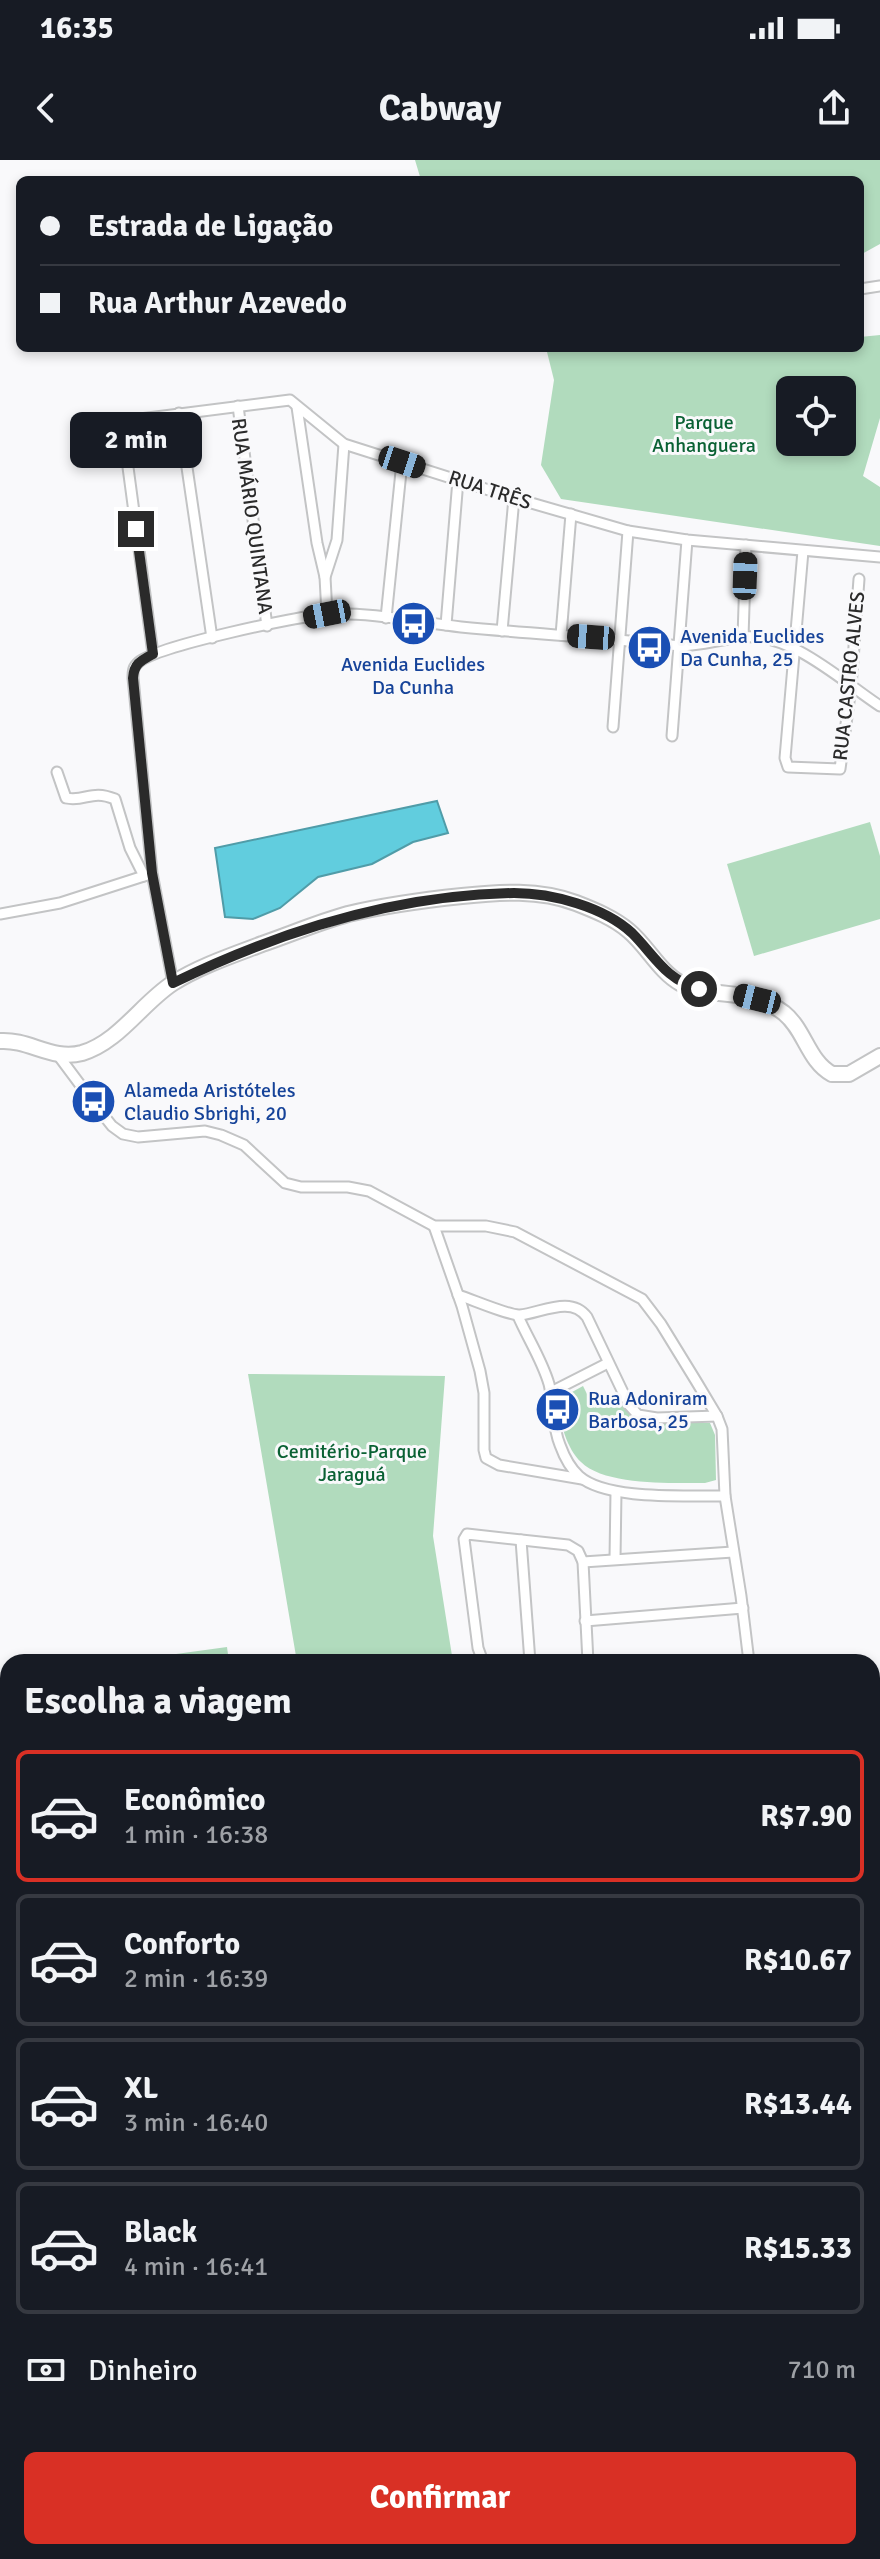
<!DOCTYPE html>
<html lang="pt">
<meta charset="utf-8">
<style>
:root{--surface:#171b24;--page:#20242c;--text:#f1f3f6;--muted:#9ea1a6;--line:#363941;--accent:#d93025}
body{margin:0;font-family:Signika,sans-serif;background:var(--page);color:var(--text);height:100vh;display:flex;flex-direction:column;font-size:30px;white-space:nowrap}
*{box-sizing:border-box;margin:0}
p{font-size:26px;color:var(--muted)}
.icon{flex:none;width:44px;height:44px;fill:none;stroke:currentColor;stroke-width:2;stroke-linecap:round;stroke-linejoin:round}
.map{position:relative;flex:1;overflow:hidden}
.side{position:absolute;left:0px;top:1494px;width:880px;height:906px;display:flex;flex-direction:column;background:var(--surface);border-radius:24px 24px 0 0;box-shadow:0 4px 12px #0003}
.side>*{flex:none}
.top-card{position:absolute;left:16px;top:16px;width:848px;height:176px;border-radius:12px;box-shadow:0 4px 12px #0003;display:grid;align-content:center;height:176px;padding:0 24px;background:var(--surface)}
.buttons{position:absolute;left:776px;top:216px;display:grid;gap:16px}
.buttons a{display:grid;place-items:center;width:80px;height:80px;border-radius:12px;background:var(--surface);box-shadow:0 4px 12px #0003;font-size:40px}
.end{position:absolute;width:36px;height:36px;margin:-18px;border:10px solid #2a2a2a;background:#fff;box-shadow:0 0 0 4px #fff}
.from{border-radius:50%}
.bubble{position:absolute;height:56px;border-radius:12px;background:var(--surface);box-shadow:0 4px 12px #0003;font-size:26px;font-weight:800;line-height:56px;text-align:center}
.car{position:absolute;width:24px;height:48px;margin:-24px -12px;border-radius:10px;box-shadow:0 0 6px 2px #0007;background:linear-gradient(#222 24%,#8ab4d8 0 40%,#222 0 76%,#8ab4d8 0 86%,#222 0)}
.top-card b{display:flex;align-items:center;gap:28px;height:76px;font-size:30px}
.top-card b+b{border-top:2px solid var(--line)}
.top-card i{width:20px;height:20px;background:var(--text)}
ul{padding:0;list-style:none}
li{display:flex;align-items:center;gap:24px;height:132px;margin:0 16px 12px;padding:0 8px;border:4px solid var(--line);border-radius:12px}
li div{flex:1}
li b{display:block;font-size:30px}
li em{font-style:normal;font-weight:800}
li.selected{border-color:var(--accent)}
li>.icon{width:72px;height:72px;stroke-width:1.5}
h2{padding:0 24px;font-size:36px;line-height:96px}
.pay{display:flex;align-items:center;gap:20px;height:88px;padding:0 24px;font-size:30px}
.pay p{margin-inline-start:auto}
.cta{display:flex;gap:16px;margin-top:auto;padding:16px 24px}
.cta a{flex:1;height:92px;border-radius:12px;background:var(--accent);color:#fff;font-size:32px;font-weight:800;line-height:92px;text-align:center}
.status{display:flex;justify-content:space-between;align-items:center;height:56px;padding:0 40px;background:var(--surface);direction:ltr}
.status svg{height:22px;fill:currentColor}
header{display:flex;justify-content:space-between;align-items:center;height:104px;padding:0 24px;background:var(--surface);font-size:36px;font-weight:800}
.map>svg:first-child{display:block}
.green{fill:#b1dbbd;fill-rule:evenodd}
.water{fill:#61cdde;stroke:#509ca8;stroke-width:2}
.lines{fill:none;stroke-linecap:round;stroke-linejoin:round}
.minor-casing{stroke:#c3c4c5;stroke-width:13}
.secondary-casing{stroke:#c3c4c5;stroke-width:18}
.motorway-casing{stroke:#c3c4c5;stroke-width:20}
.minor{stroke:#fff;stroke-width:9}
.secondary{stroke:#fff;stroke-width:14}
.motorway{stroke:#fff;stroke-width:16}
.route{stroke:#2a2a2a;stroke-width:10}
.labels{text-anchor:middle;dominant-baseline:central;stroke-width:6;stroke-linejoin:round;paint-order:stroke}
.park-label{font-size:20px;fill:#0a6134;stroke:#f9f9fb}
.street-label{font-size:20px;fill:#2a2a2a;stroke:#f9f9fb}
.transit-label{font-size:20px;fill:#164399;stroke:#f9f9fb;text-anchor:start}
</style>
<div class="status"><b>16:35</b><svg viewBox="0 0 49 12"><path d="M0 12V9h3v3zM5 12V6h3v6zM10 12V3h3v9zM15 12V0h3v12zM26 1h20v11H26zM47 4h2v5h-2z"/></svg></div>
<header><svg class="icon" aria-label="back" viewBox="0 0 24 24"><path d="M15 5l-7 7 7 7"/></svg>Cabway<svg class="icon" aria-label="share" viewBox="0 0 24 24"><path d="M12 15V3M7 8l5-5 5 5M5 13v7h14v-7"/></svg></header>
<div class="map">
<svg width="880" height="2399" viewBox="0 0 880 2399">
<rect width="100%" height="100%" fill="#f9f9fb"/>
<g class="green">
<polygon points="415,0 880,0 880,84 860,95 860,20 421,20"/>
<path d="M880,175V258L863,316L880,327V386L561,339L541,305L554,220L546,188H860V177ZM790,230H842V282H790Z"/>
<polygon points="870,662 880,696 880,759 754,796 727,704"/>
<polygon points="248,1214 445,1216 433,1376 453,1502 297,1502"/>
<path d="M583,1226L594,1248L619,1235L630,1256L638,1262L710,1263L715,1275L716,1320L705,1323C673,1323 605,1326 581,1302C567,1289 560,1263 558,1244L563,1237Z"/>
<polygon points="227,1487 229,1502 118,1502"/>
<polygon points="8,1523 8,2154 0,2158 0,1525"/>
<polygon points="872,1724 880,1728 880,1922 877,1956 872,1964"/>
<polygon points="8,2158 8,2392 501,2392 501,2399 0,2399 0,2163"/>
</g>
<polygon class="water" points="437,641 448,673 413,682 372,704 318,717 280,748 253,759 225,757 215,688"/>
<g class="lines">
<defs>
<g id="minor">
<polyline points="860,129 880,126"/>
<polyline points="238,246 267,466"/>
<polyline points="297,247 317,383 325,417"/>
<polyline points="179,253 212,478"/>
<polyline points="803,391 785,598 788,607 840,609 851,527 859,419"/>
<polyline points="327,454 325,417 337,380 344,284"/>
<polyline points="386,458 402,302"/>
<polyline points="446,465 458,320"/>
<polyline points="502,471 514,338"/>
<polyline points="561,475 571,354"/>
<polyline points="743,477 746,385"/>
<polyline points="153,494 123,270 127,262 132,260 290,240 344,284 514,338 628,371 687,380 880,397"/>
<polyline points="613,567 628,371"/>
<polyline points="672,576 687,380"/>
<path d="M57,612L66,638C86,642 91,629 115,639L130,688L144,716"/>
<polyline points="0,754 60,743 147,715"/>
<path d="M173,823L152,713L133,518C133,511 133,507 139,502C158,486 298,456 327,454C371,452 418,462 461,467C534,474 608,478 681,486C702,485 722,479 743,477C790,472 842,521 880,546"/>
<polyline points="58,895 93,942 112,966 123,974 138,977 205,971 221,975 244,985 285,1023 301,1027 348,1027 369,1031 434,1066 486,1066 515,1072 642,1139 661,1164 696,1221 717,1256 722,1269 725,1336 741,1436 749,1502"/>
<polyline points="434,1066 462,1146 480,1211 484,1233 484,1290 486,1298 499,1305 582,1319"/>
<path d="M458,1135C471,1139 510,1156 520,1155C541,1153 571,1135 587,1157L629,1245L638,1255L657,1258L717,1256"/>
<path d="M518,1156C528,1179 542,1200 549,1224C554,1244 552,1266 560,1285C564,1296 570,1308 579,1316C607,1341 688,1335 725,1336"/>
<polyline points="551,1232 608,1203"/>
<polyline points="521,1380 530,1502"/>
<polyline points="615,1399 616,1332"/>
<polyline points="583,1402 733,1392"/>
<polyline points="585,1461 743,1448"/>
<polyline points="486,1502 482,1499 478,1488 464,1379 467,1374 568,1385 578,1391 583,1402 588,1502"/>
<polyline points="872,1534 880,1534"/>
<polyline points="872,1597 880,1597"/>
<polyline points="872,1659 880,1659"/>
<polyline points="872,1711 880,1716"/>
<polyline points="872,2118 880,2117"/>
<polyline points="872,2157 880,2164"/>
<polyline points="872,2232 880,2239"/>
<polyline points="532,2392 533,2399"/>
<polyline points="556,2399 560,2392"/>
<polyline points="625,2399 629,2392"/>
</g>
<path id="secondary" d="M0,881C29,879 52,901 82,893C119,882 142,843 173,823C200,806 233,795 262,784C291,774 319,762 348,754C386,745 424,740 462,736C500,732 539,729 576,743C594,750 614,758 629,771C647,786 660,812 680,823C712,840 749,826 784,853C805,870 808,901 832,914H849L880,896"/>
<g id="motorway">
<polyline points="872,2365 880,2359"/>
<polyline points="830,2399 839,2392"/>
</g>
</defs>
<use href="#minor" class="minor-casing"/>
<use href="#secondary" class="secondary-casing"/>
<use href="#motorway" class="motorway-casing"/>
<use href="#minor" class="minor"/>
<use href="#secondary" class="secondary"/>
<use href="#motorway" class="motorway"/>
</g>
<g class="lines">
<path class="route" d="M136,369L153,494C140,501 134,504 133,518L152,713L173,823C280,771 394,735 514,733C552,733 604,747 632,773C655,796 665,819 699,829"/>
</g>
<defs>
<symbol id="bus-disc" viewBox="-11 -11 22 22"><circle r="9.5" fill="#1a4fb4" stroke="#f9f9fb"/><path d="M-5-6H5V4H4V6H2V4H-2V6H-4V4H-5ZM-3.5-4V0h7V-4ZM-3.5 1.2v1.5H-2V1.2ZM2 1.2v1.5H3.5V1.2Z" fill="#fff"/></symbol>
</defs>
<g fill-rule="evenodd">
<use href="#bus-disc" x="388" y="438" width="51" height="51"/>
<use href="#bus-disc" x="624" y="462" width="51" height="51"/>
<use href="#bus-disc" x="68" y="916" width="51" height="51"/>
<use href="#bus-disc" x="532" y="1224" width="51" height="51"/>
</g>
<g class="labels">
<g class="park-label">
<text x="704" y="262">Parque<tspan x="704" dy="23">Anhanguera</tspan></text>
<text x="352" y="1291">Cemitério-Parque<tspan x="352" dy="23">Jaraguá</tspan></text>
</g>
<g class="street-label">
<text transform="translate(490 330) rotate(18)">RUA TRÊS</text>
<text transform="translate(252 356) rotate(82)">RUA MÁRIO QUINTANA</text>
<text transform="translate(849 516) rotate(-84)">RUA CASTRO ALVES</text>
</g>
<g class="transit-label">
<text x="680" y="476">Avenida Euclides<tspan x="680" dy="23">Da Cunha, 25</tspan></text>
<text x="413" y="504" text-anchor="middle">Avenida Euclides<tspan x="413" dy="23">Da Cunha</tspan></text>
<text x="124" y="930">Alameda Aristóteles<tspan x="124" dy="23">Claudio Sbrighi, 20</tspan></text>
<text x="588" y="1238">Rua Adoniram<tspan x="588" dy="23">Barbosa, 25</tspan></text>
</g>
</g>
</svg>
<div class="buttons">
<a><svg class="icon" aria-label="locate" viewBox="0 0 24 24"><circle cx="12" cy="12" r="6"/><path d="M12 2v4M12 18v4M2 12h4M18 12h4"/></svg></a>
</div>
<i class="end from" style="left:699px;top:829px"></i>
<i class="end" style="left:136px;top:369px"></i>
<div class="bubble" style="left:70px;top:252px;width:132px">2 min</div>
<i class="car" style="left:402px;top:302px;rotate:108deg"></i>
<i class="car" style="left:745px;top:416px;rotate:2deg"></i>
<i class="car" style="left:327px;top:454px;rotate:259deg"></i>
<i class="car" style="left:591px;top:477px;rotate:274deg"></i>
<i class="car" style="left:757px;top:839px;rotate:284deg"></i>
<div class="top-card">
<b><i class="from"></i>Estrada de Ligação</b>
<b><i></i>Rua Arthur Azevedo</b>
</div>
<section class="side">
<h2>Escolha a viagem</h2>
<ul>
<li class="selected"><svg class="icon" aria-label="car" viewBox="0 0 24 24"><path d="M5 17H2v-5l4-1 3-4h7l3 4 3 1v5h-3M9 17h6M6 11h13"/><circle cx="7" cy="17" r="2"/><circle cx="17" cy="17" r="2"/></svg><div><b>Econômico</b><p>1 min · 16:38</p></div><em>R$7.90</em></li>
<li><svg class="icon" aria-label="car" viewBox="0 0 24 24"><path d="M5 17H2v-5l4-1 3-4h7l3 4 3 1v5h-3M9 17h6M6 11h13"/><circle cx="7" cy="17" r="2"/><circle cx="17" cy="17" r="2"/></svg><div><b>Conforto</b><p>2 min · 16:39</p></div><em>R$10.67</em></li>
<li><svg class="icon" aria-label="car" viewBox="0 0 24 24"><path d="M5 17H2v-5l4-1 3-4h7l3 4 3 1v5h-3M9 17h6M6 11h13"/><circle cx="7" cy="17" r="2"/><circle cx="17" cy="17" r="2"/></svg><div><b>XL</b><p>3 min · 16:40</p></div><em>R$13.44</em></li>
<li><svg class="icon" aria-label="car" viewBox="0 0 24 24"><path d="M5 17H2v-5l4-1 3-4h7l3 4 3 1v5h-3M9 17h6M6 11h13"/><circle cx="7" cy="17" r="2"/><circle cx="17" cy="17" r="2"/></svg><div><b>Black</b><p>4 min · 16:41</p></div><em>R$15.33</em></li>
</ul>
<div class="pay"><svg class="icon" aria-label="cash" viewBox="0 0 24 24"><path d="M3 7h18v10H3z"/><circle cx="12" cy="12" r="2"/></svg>Dinheiro<p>710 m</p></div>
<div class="cta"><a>Confirmar</a></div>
</section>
</div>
